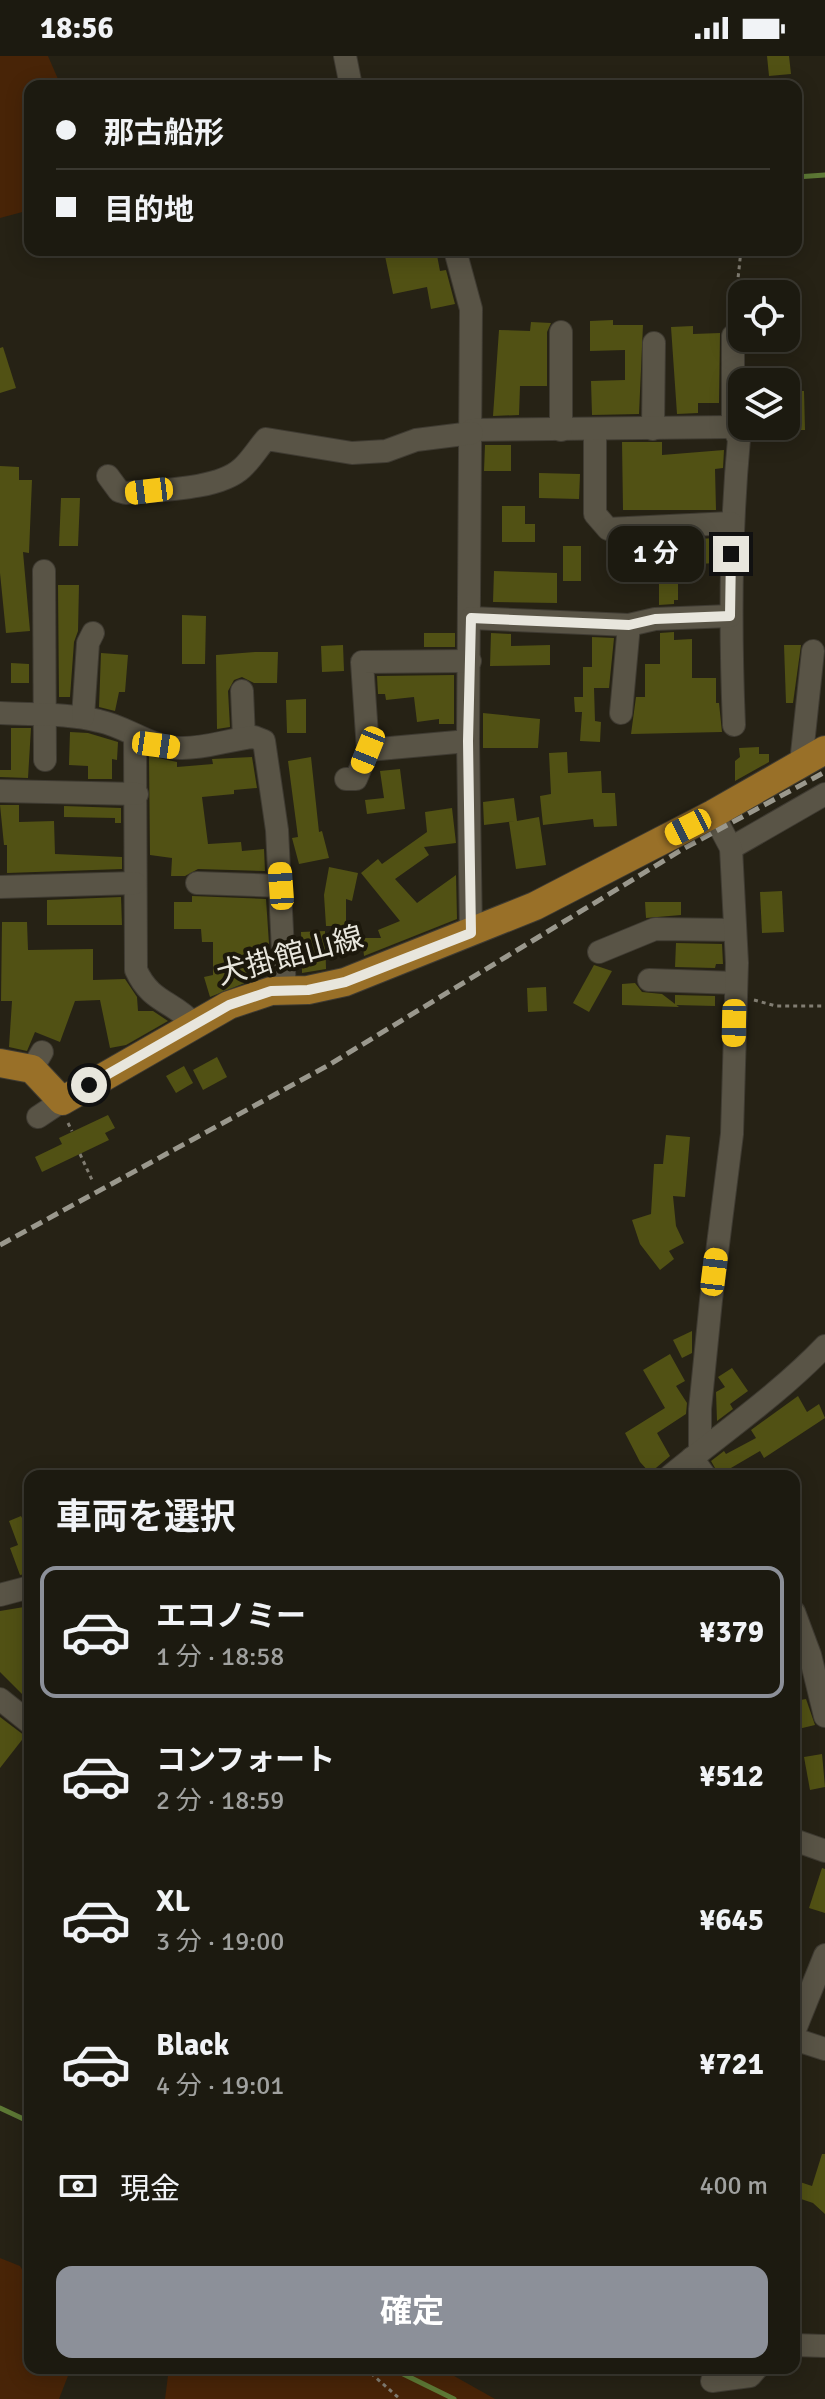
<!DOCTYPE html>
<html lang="ja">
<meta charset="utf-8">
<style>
:root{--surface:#1c1a10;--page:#252319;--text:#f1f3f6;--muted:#a0a19f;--line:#3a3830;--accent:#8c9099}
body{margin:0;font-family:Signika,"Noto Sans JP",sans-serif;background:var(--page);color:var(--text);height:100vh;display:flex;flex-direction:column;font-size:30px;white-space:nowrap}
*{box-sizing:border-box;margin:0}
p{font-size:26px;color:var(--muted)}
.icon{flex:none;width:44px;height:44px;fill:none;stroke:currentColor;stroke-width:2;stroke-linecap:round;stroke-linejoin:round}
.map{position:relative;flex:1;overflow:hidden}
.panel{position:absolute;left:24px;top:1414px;width:776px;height:904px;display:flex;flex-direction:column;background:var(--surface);border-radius:16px;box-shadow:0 4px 20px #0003,0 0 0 2px var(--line)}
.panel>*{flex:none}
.hud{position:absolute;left:24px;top:24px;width:778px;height:176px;border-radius:16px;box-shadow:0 4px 20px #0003,0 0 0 2px var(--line);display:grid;align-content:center;height:176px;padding:0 32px;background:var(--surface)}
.fabs{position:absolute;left:728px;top:224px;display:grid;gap:16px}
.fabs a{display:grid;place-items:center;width:72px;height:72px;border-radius:16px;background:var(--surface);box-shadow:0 4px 20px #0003,0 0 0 2px var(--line);font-size:40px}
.end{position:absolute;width:36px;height:36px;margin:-18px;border:10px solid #e8e6dd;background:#111;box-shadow:0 0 0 4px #111}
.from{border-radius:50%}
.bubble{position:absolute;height:56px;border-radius:16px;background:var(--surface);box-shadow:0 4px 20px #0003,0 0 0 2px var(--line);font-size:26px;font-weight:700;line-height:56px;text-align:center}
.car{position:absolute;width:24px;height:48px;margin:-24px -12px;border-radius:10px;box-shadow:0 0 6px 2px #0007;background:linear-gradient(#f5c518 24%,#345 0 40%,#f5c518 0 76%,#345 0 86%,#f5c518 0)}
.hud b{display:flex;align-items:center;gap:28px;height:76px;font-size:30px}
.hud b+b{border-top:2px solid var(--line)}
.hud i{width:20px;height:20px;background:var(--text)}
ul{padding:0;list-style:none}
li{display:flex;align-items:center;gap:24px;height:132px;margin:0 16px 12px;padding:0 16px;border:4px solid transparent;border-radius:16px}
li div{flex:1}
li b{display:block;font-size:30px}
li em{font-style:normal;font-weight:700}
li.current{border-color:var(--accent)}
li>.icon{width:72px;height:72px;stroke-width:1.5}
h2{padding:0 32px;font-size:36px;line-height:96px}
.pay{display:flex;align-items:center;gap:20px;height:88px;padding:0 32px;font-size:30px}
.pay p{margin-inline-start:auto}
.action{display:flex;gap:16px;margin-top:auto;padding:16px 32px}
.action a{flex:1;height:92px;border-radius:16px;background:var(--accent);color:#fff;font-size:32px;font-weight:700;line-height:92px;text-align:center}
.status{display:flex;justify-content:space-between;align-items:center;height:56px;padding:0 40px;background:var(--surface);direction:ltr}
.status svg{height:22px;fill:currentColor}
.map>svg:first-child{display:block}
.green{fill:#482407}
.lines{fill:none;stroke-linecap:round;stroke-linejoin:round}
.stream{stroke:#5d7935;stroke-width:5}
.building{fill:#515114}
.minor-casing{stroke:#3f3b32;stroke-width:24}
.major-casing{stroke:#3f3b32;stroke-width:30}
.path{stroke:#817d72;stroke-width:3;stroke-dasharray:4 4;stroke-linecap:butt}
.minor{stroke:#595446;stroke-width:22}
.major{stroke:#997028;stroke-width:28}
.rail{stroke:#9a988d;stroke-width:5;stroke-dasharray:12 6;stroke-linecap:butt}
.route{stroke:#e8e6dd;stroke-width:10}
.labels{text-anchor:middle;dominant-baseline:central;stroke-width:8;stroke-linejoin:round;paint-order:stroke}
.street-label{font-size:30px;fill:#e8e6dd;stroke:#1c180c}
</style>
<div class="status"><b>18:56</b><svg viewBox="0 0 49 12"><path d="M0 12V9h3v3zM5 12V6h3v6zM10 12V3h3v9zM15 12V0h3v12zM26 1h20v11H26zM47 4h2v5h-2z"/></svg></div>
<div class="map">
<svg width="825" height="2343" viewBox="0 0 825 2343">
<rect width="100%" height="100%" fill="#262215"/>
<g class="green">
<polygon points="0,0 48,0 61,30 30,30 30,154 0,162"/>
<polygon points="0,2202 20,2210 30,2226 30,2312 71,2312 59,2343 0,2343"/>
<polygon points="169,2312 440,2312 495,2343 165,2343"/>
</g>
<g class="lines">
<g class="stream">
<polyline points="796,121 825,119"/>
<polyline points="0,2052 30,2066"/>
<polyline points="391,2312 454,2343"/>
</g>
</g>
<g class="building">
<polygon points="767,0 789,0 791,18 769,20"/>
<polygon points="415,194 436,194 440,215 446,214 455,248 431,253 427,231 393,238 385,200"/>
<polygon points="613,264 613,269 643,269 639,358 592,359 591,325 625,324 625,294 590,295 590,265"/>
<polygon points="531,266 551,267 547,276 547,330 520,330 519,359 493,360 499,274 530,275"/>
<polygon points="693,270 693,278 720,277 719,347 698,347 698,357 677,358 671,271"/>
<polygon points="3,291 16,332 0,337 0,292"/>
<polygon points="786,335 804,335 805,374 786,374"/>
<polygon points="622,386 662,386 662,399 724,394 723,412 715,413 716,454 623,454"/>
<polygon points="485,389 511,389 511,415 484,415"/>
<polygon points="0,410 19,411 19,424 32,424 29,497 23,496 30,575 6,577 0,517"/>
<polygon points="539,417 580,418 579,443 539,442"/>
<polygon points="61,442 80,442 78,490 59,490"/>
<polygon points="502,450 525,450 525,468 535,468 535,486 502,486"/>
<polygon points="716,482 716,507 698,508 698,483"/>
<rect x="620" y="487" width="21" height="31"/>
<rect x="563" y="490" width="18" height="35"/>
<polygon points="659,508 678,508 678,544 674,544 674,548 659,549"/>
<polygon points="494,515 557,517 557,547 493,546"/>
<polygon points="58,529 79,529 78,575 74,586 70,641 59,641"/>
<polygon points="182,559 206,560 205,608 182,608"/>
<polygon points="674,576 674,584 692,583 692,622 716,622 716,647 719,647 722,676 631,678 636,641 645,641 645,608 660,608 660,577"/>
<rect x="424" y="577" width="31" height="14"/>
<polygon points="491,577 511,578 511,590 550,589 550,609 490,610"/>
<polygon points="592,581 614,582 609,632 594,632 595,665 601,666 600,686 580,685 582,656 575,656 574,641 583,641 583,611 592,611"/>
<polygon points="343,589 344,615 322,616 321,590"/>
<polygon points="784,589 801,589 793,647 786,647"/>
<polygon points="255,596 278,596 277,627 254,627 242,621 234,624 228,635 230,671 217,673 216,599"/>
<polygon points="101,597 128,599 125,636 119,636 115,655 99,651"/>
<polygon points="11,607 29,608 29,627 11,627"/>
<polygon points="454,619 454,668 439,668 439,663 417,666 414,641 386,644 385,638 378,638 377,620"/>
<polygon points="306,643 306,677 287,677 286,644"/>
<polygon points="483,657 540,663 538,692 483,692"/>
<polygon points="11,672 31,672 28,722 0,721 0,714 11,714"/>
<polygon points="70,676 88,677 118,686 117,704 112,703 112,723 88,723 88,710 69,709"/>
<polygon points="759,691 759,698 769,698 769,706 735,725 735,705 740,701 739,692"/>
<polygon points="567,696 568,717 601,715 602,737 615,737 617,770 594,771 593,763 543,769 540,740 551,738 549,697"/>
<polygon points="149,700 177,706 177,711 213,708 212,703 252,701 257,732 234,734 234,738 202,741 208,788 241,786 242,795 264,793 265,815 198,813 185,820 171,820 172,802 150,799"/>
<polygon points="311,701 319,776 322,775 329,802 299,808 292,782 298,781 288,705"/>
<polygon points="400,713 405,753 367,758 365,744 384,742 380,715"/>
<polygon points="514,742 517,765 539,761 546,809 516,813 509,766 516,765 484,769 483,746"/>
<polygon points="0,749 19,749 19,766 54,765 55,798 122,801 122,813 7,817 7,789 4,789"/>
<polygon points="64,750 121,752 121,767 115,767 115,762 64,761"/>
<polygon points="452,752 456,787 424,791 429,799 395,823 417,847 456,819 457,863 364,900 362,882 381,882 378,874 400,865 361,817 378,803 382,808 427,776 425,756"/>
<polygon points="329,811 358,817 352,845 346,843 346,870 326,870 324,839"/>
<polygon points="782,835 784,876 762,877 760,836"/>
<polygon points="192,840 266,843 269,888 261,888 265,919 210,941 204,921 213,919 213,886 202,886 201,873 174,873 174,846 192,846"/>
<polygon points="121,841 122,869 47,869 47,844"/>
<polygon points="645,846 681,846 681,859 646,862"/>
<polygon points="2,866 27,866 28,894 93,893 93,924 125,923 137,941 138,955 153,955 168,965 126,989 110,992 100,944 75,945 60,986 35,976 27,995 9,991 12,945 1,945"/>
<polygon points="325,875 326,913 302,917 301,876"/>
<polygon points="676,887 722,888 723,908 716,908 715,912 675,911"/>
<polygon points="594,909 612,915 589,956 573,947"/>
<polygon points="635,927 642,936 662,938 679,951 622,949 622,928"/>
<polygon points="546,931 547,955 528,956 527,932"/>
<polygon points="675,939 715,940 715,950 675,949"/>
<polygon points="217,1001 227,1021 203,1034 193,1014"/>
<polygon points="184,1010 193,1027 176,1037 166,1020"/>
<polygon points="108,1059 115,1072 105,1077 109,1084 42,1116 35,1101 62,1088 59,1082"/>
<polygon points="666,1079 690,1081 685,1141 673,1140 676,1170 684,1187 669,1195 674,1203 660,1214 640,1188 632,1164 651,1158 654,1108 663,1108"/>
<polygon points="692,1275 692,1297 682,1302 673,1284"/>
<polygon points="670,1298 685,1325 676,1330 687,1347 686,1358 657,1377 670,1400 650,1417 640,1406 625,1377 665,1352 643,1314"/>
<polygon points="732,1312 748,1335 730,1348 733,1353 717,1365 716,1336 725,1331 718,1321"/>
<polygon points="798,1340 807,1356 819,1348 825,1362 764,1402 760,1395 719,1419 711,1405 724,1395 726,1398 756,1382 751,1374"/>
<polygon points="21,1460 23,1464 30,1461 30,1517 20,1519 10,1492 18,1489 9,1465"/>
<polygon points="30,1550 30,1631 22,1638 0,1616 0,1555"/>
<polygon points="806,1643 815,1669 794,1674 794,1645"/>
<polygon points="0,1661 25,1680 0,1712"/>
<polygon points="822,1698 825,1731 810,1734 804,1701"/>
<polygon points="822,1812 825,1813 825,1857 809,1852"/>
<polygon points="822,2098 825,2098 825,2158 813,2147 795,2141 800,2126 812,2130"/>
</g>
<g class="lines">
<defs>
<g id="minor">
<polyline points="345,0 351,30"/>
<polyline points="455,194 471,253 468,685 471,877"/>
<path d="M733,280V371L739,383C730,479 730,573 734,669"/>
<polyline points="595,373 595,458 608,473 731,467"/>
<polyline points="653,373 654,287"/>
<polyline points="472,374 733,371"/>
<polyline points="561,374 561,276"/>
<path d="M108,420L119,435L126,437C157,434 219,434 242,412C251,404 258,392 266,383L352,397L386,395L416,384L472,377"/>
<polyline points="44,515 45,704"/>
<polyline points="471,562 629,569 655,563 730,560"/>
<polyline points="242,635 244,682"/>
<path d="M0,657C33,659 67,657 99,665C128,671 149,691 180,692C206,693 229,683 254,681L264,685L277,774L285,935"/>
<polyline points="621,657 629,569"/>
<polyline points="83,661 88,587 93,577"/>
<path d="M135,682L136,914C151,947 172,944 194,968"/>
<polyline points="368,694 468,685"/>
<polyline points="801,707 813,595"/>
<polyline points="346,723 356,723 368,694 362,606 470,605"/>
<polyline points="0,735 137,738"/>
<polyline points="731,792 825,738"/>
<polyline points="197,827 281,830"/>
<polyline points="0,831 135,827"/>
<polyline points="599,896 655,873 735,874"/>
<polyline points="649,924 736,927"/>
<polyline points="32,1013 42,996"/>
<polyline points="38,1061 62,1045"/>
<polyline points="700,1392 700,1353 711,1244 732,1078 737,907 731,792 713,758"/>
<polyline points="692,1402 705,1420"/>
<path d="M670,1420C722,1377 778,1339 825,1290"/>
<polyline points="0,1539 30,1531"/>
<polyline points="794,1556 810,1599 825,1660"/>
<polyline points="0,1643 30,1667"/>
<polyline points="794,1784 825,1795"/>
<polyline points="794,1976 825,1899"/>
<polyline points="794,1983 825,1993"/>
<polyline points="794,2289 825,2290"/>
<polyline points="712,2325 750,2320 757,2312"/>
</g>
<polyline id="major" points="0,1007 32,1013 62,1045 229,949 271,935 308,934 345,926 535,850 713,758 825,694"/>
</defs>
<use href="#minor" class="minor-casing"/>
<use href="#major" class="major-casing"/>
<g class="path">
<polyline points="734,261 741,194"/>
<polyline points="754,944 776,950 825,950"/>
<polyline points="68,1067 72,1075"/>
<polyline points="80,1098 93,1126"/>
<polyline points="365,2312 400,2343"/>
</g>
<use href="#minor" class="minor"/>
<use href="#major" class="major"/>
<polyline class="rail" points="0,1189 327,1010 683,793 825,716"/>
</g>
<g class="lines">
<polyline class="route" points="89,1029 229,949 271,935 308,934 345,926 471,877 468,685 471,562 629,569 655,563 730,560 731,498"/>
</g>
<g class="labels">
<g class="street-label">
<text transform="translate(290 900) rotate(-15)">犬掛館山線</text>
</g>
</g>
</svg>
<div class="fabs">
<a><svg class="icon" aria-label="locate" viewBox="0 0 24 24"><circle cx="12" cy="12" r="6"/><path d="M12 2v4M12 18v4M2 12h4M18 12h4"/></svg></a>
<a><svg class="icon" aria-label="layers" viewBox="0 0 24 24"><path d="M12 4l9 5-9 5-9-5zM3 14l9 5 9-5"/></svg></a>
</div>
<i class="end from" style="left:89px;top:1029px"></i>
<i class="end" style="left:731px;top:498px"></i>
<div class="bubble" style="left:608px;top:470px;width:96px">1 分</div>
<i class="car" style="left:149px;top:435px;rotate:263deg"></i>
<i class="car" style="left:156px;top:689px;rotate:98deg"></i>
<i class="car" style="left:368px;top:694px;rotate:202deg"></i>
<i class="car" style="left:688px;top:771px;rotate:243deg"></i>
<i class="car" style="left:281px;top:830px;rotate:356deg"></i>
<i class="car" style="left:734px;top:967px;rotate:181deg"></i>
<i class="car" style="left:714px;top:1216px;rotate:7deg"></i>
<div class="hud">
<b><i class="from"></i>那古船形</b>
<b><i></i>目的地</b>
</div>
<section class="panel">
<h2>車両を選択</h2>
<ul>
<li class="current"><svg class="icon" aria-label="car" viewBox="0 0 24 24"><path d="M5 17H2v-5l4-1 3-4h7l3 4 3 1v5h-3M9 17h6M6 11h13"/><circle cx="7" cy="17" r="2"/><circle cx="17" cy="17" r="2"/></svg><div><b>エコノミー</b><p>1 分 · 18:58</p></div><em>¥379</em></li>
<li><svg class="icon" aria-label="car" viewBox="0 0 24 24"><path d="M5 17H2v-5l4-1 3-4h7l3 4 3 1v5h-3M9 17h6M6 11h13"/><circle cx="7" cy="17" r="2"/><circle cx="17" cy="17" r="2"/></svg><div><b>コンフォート</b><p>2 分 · 18:59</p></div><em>¥512</em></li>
<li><svg class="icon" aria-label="car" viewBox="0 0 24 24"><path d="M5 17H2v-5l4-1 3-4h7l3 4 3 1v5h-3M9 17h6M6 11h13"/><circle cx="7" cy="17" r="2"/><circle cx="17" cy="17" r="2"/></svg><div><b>XL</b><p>3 分 · 19:00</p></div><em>¥645</em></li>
<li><svg class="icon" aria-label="car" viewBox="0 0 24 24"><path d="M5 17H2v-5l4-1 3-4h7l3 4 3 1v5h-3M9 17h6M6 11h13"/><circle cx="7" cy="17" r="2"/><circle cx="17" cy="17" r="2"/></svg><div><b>Black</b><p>4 分 · 19:01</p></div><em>¥721</em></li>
</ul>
<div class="pay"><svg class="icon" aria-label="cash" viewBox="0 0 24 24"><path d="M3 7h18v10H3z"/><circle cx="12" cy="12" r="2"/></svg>現金<p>400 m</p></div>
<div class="action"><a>確定</a></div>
</section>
</div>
